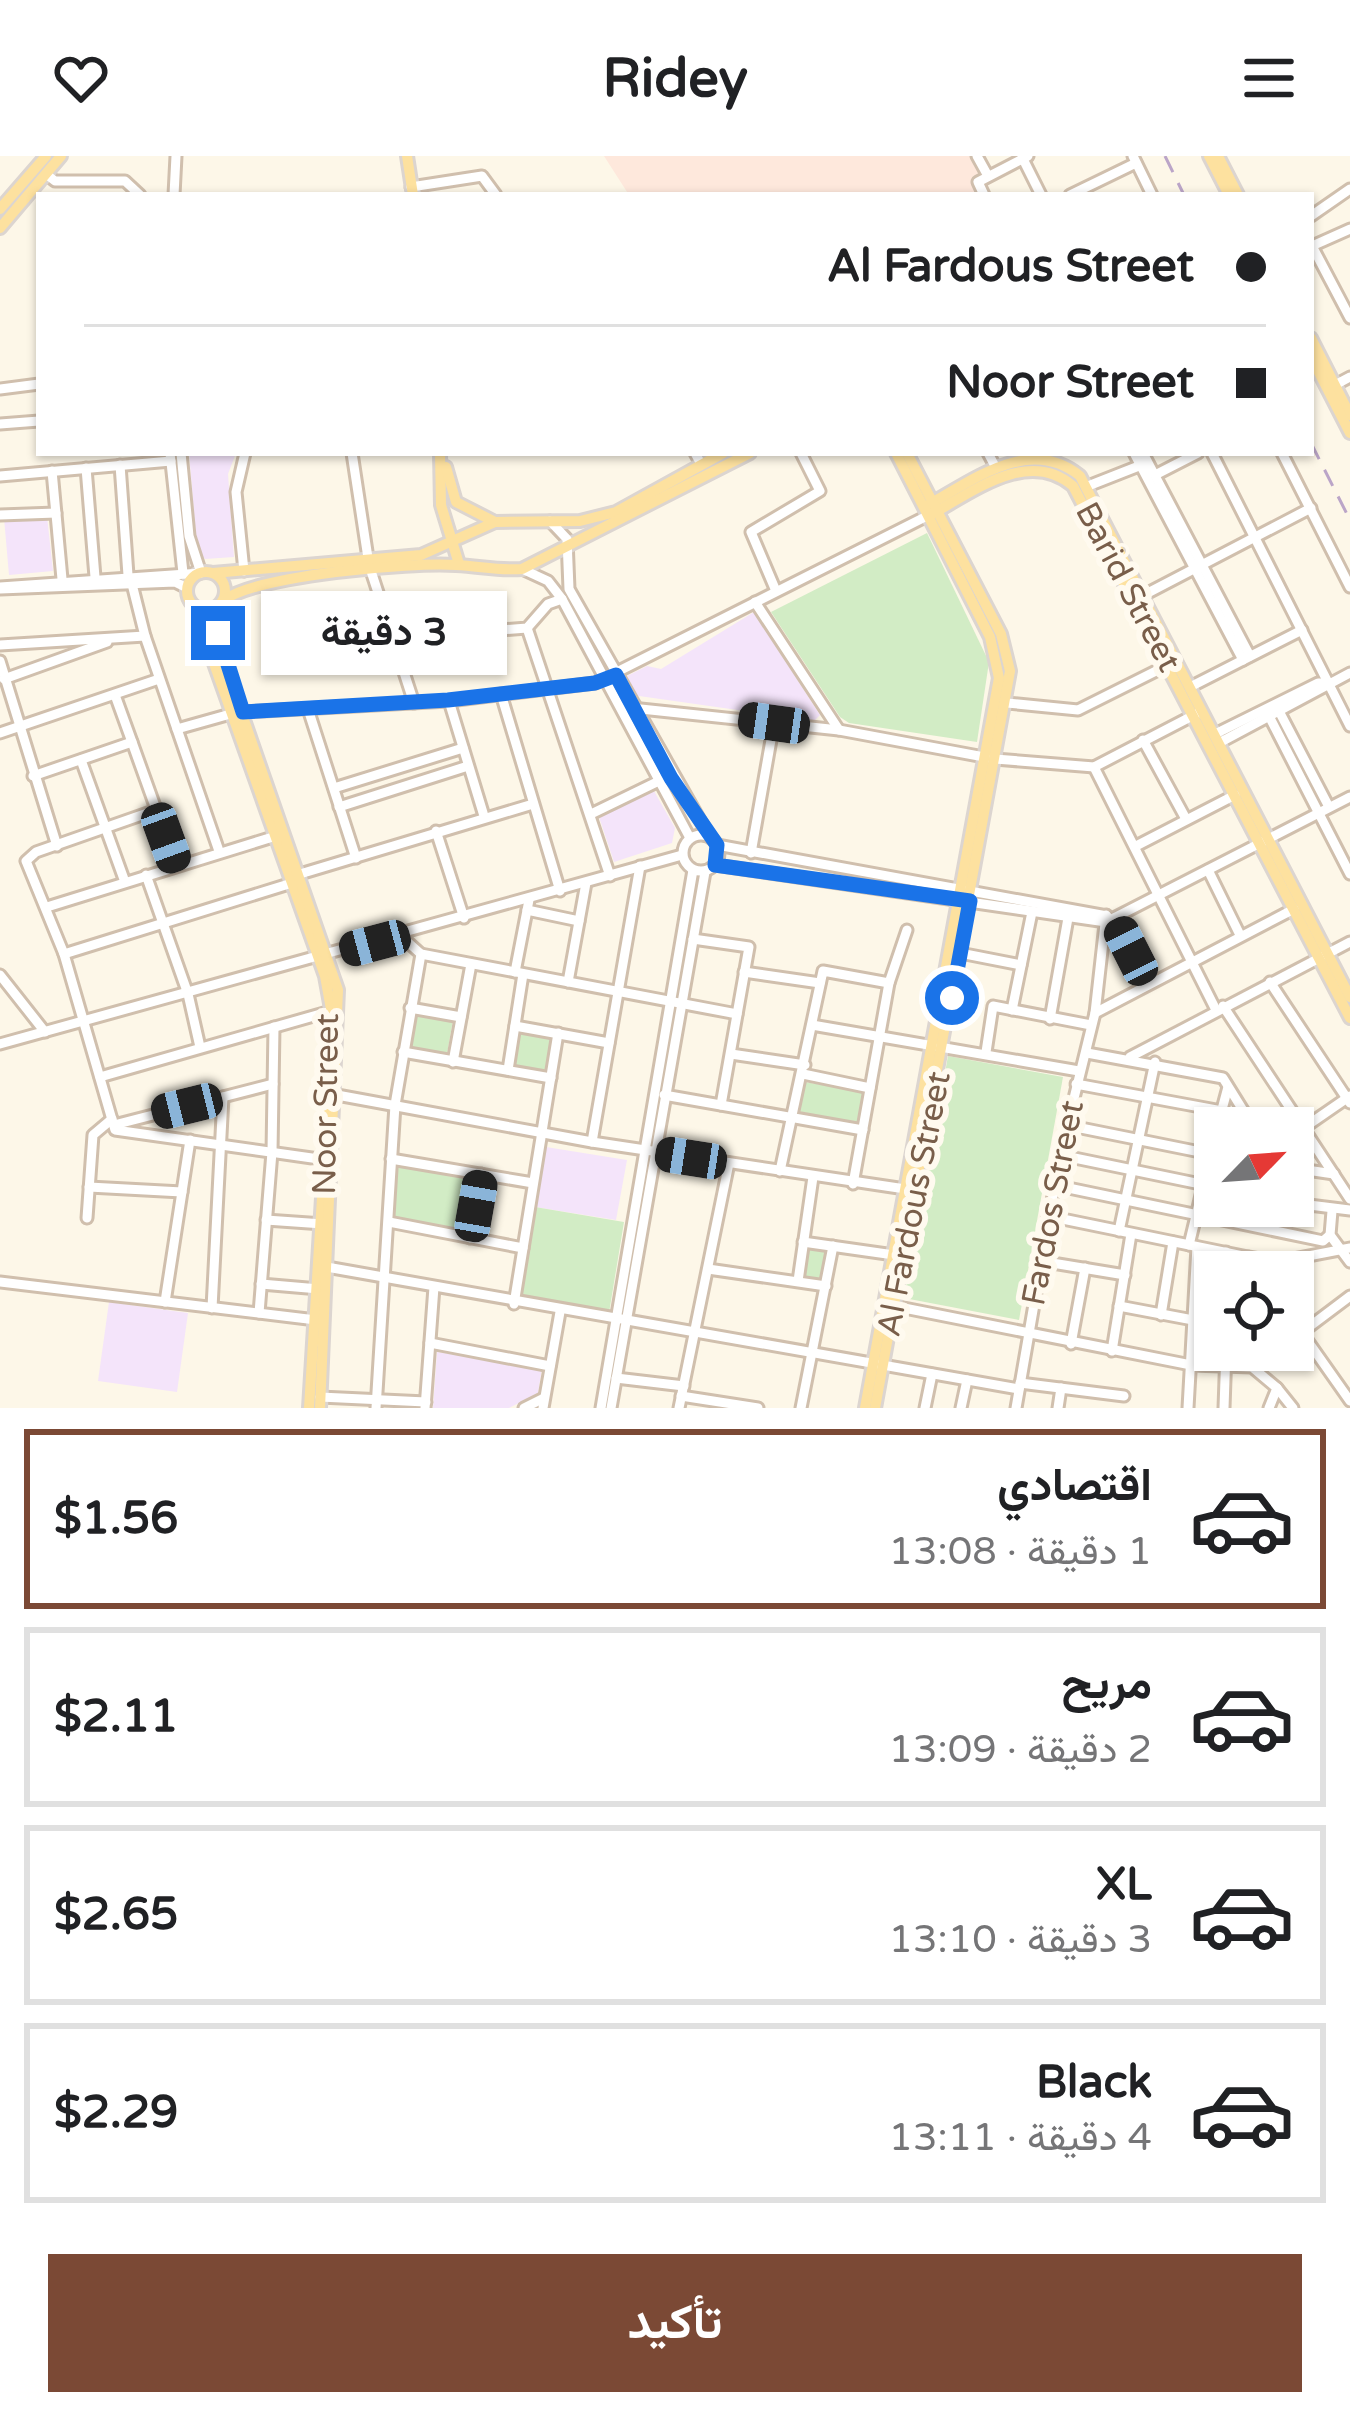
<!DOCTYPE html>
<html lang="ar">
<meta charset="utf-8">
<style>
:root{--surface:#fff;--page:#f2f2f2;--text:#202124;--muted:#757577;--line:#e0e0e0;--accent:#7b4935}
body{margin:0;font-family:"Varela Round",Vazirmatn,sans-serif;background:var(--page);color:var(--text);direction:rtl;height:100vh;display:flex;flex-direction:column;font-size:45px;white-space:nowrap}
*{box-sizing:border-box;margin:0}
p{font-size:39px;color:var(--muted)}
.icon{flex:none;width:66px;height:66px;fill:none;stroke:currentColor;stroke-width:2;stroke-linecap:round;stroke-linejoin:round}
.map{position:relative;height:1252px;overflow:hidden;direction:ltr}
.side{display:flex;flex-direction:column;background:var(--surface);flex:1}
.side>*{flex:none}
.top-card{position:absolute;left:36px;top:36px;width:1278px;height:264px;border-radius:0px;box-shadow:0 3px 9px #0004;direction:rtl;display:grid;align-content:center;height:264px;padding:0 48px;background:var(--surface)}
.needle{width:78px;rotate:65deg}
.fabs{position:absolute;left:1194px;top:951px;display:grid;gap:24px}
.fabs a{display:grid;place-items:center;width:120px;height:120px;border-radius:0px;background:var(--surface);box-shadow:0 3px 9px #0004;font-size:60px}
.end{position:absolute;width:54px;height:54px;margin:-27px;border:15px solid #1a73e8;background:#fff;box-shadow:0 0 0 6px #fff}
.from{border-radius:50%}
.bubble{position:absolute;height:84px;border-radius:0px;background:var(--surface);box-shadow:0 3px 9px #0004;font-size:39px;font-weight:700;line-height:84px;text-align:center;direction:rtl}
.car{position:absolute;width:36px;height:72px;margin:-36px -18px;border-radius:15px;box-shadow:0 0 9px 3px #0007;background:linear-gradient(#222 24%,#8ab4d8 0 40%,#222 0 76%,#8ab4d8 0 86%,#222 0)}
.top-card b{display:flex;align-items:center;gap:42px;height:114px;font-size:45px}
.top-card b+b{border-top:3px solid var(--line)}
.top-card i{width:30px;height:30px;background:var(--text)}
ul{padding:21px 0 0;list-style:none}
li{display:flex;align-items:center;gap:36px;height:180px;margin:0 24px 18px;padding:0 24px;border:6px solid var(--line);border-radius:0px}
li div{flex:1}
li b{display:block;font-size:45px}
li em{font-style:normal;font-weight:700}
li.active{border-color:var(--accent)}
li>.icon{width:108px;height:108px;stroke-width:1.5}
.cta{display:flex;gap:24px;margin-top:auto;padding:24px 48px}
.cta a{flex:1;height:138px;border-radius:0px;background:var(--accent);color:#fff;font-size:48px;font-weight:700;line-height:138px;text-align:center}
header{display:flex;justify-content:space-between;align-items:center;height:156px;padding:0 48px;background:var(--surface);font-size:54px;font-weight:700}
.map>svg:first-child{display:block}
.commercial{fill:#fee8dc}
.education{fill:#f4e4fa}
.green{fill:#d2ecc5}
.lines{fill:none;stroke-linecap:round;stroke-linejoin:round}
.minor-casing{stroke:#d0bfad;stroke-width:15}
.major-casing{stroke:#dcd5d0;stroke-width:16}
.minor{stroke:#fff;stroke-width:9}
.major{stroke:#fde19f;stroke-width:10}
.rail{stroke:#bba5c8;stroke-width:3;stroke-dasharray:18 12;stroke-linecap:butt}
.route{stroke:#1a73e8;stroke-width:15}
.labels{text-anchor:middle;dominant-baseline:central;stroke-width:12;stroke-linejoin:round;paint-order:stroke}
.street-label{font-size:33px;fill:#795e4a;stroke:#fffaef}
</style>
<header><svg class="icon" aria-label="menu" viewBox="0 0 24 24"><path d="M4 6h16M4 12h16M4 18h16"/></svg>Ridey<svg class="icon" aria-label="heart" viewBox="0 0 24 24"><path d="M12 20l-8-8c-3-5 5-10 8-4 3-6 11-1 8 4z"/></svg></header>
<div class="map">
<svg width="1350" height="1252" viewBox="0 0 1350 1252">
<rect width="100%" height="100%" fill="#fdf7e8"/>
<polygon class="commercial" points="604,0 970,0 980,20 971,25 978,39 629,39"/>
<g class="education">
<polygon points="189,297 236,297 228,318 234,401 205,403 197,393"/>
<polygon points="47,360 53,415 9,419 4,362"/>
<polygon points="754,456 820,559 814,565 632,539 623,522 647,510 661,513"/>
<polygon points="654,635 675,672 672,687 614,706 599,661"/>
<polygon points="546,991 627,1004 616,1064 535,1051"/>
<polygon points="109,1146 188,1157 177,1236 98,1225"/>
<polygon points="437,1196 542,1212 538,1237 509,1252 433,1252"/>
</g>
<g class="green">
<polygon points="927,377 989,506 977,586 849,567 840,561 771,456"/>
<polygon points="416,858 453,864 447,898 410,892"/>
<polygon points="519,876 551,882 546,914 514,909"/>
<polygon points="948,900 1063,921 1019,1164 904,1142"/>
<polygon points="805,926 863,936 858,967 797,955"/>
<polygon points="397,1008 475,1022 467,1075 394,1062"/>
<polygon points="535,1051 624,1066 609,1157 519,1141"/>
<polygon points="806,1090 828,1093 823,1125 802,1121"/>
</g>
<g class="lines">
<defs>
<g id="minor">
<polyline points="977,0 988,20"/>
<polyline points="1133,0 1152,39"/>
<polyline points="1023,3 1041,39"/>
<polyline points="46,18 55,25 125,25 140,39"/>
<polyline points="411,31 482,20 496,39"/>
<polyline points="174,39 176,0"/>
<polyline points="984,39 978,26 1028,0"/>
<polyline points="1070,39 1136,7"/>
<polyline points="1311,60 1350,33"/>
<polyline points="1311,88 1350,162"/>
<polyline points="1312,90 1350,73"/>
<polyline points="1335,229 1350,221"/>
<polyline points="0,233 39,228"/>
<polyline points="0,268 39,265"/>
<polyline points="170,297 183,417"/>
<polyline points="352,297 368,402"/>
<polyline points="695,297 701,308"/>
<polyline points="988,297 996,312"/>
<polyline points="1134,297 1243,504"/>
<polyline points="1143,297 1250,500"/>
<polyline points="1212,297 1350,570"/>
<polyline points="1282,297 1350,431"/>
<polyline points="120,309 128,419"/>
<polyline points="86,312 95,421"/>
<polyline points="52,315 62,423"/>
<polyline points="1157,318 1198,297"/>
<polyline points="0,320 171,305"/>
<polyline points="1088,330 1144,308"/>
<polyline points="0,359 56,357"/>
<polyline points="550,365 567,383 569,433 709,680"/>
<polyline points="522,413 548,425 562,443 690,682"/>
<polyline points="244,415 236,336 245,297"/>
<polyline points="371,415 414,547"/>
<polyline points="132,428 145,480 219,695"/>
<polyline points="0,431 201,417 189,380 181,297"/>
<polyline points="0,433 175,426 187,432"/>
<polyline points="776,435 751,376 820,335 801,297"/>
<polyline points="1140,441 1311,352"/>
<polyline points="755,446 839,574"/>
<polyline points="527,472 610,720"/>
<polyline points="393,482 527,472 548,448 562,443"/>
<polyline points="0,489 145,480"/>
<polyline points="0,505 57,690"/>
<polyline points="4,523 107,486"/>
<polyline points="1190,531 1302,474"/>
<polyline points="501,538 560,735"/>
<polyline points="115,539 132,586"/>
<polyline points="449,545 484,660"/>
<polyline points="1007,547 1078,554 1168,509"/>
<polyline points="622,551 839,574 995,603 1094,611 1198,557"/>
<polyline points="308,553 356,702"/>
<polyline points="243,556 449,545 595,527 929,359"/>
<polyline points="1280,557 1329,651"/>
<polyline points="1270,562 1350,718"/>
<polyline points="177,573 234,557"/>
<polyline points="0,577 159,523"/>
<polyline points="1215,578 1318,527 1329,527"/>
<polyline points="1143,584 1186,663"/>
<polyline points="1219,587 1350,517"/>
<polyline points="81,604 125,726"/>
<polyline points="1094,611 1216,854"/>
<polyline points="33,620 132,586 176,709"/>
<polyline points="334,632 463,592"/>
<polyline points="339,651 468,610"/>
<polyline points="156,654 36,696 26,705 64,798 115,974 326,1004"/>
<polyline points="591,658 661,624"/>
<polyline points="436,675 464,762"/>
<circle cx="701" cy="697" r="18"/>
<polyline points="717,689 1107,760"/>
<polyline points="1136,690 1235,639"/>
<polyline points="751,697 774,567"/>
<polyline points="715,709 1106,766 1350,641"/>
<polyline points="1208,714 1240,779"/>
<polyline points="300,718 533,648"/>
<polyline points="146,719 188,838 200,891"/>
<polyline points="47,751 276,680"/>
<polyline points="527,754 579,765"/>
<polyline points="1114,762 1148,828"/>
<polyline points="401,780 421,798 737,858"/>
<polyline points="693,783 749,791 721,949"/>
<polyline points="960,797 1021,809"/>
<polyline points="64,798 292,727"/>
<polyline points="515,816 529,744"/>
<polyline points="744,816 820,827"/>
<polyline points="0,819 45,876"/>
<polyline points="568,826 586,727"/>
<polyline points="1270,826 1350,947"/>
<polyline points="1223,850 1350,1043"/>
<polyline points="410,852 461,861"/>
<polyline points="1012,854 1032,756"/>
<polyline points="1095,857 1294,753"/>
<polyline points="1050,863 1068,762"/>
<polyline points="812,869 1079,915"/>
<polyline points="515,870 609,887"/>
<polyline points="0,888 682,699"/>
<polyline points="403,896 551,922"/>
<polyline points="986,896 993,850 1091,869"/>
<polyline points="1087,897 1223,922 1254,972"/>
<polyline points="731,898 805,909"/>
<polyline points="1130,901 1350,786"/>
<polyline points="453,906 471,808"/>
<polyline points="508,914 523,818"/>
<polyline points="803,918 870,932"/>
<polyline points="100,921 331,855"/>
<polyline points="1076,928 1222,955"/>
<polyline points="337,939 592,986 912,1034"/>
<polyline points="664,939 863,974"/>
<polyline points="114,969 273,928"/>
<polyline points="1066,969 1215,999"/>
<polyline points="1305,971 1350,940"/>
<polyline points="1217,972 1228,931"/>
<polyline points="592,986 640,710"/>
<polyline points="1060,999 1215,1031"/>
<polyline points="391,1003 533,1027"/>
<polyline points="1293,1012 1334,1018"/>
<polyline points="780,1015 823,815 889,827"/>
<polyline points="853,1028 889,827 907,774"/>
<polyline points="1054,1029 1323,1085 1330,1079"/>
<polyline points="89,1031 182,1036"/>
<polyline points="1293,1047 1350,1054"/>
<polyline points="1332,1055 1330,1079 1350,1106"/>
<polyline points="1048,1060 1248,1101 1259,1116"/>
<polyline points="87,1062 93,979 112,963"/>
<polyline points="266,1064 323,1068"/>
<polyline points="389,1066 523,1092"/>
<polyline points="1119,1075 1155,906"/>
<polyline points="470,1082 481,1018"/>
<polyline points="803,1086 894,1099"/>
<polyline points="1189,1089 1215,981"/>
<polyline points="1226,1096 1226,1116"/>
<polyline points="1248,1101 1277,1106 1350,1092"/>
<polyline points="1040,1105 1125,1119"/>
<polyline points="321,1110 1019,1233"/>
<polyline points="708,1113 826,1130"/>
<polyline points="798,1125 813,1021"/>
<polyline points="0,1126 316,1164"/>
<polyline points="261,1128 319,1133"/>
<polyline points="165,1146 190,984"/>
<polyline points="514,1148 558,877"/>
<polyline points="889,1149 1191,1209 1252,1211 1277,1232 1269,1252"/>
<polyline points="1119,1150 1193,1164"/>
<polyline points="212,1152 223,941"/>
<polyline points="259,1157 272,996 274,871"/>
<polyline points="1161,1159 1173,1086"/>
<polyline points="1293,1164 1350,1245"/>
<polyline points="1293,1183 1350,1140"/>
<polyline points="430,1187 550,1210"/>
<polyline points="1071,1188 1085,1112"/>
<polyline points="1112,1195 1131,1078"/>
<polyline points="1252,1211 1277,1194"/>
<polyline points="616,1222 684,1230"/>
<polyline points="1020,1227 1124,1240"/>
<polyline points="1277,1232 1293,1252"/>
<polyline points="681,1240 758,1252"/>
<polyline points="320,1241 426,1246"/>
<polyline points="376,1252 395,949 421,798"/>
<polyline points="425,1252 434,1131"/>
<polyline points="524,1252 544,1242"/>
<polyline points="543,1252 560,1156"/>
<polyline points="601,1252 693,714"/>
<polyline points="611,1252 705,716"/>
<polyline points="679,1252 729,1007"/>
<polyline points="801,1252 833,1090"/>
<polyline points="925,1252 932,1218"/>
<polyline points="961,1252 967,1224"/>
<polyline points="1016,1252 1060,999 1095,857 1106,759"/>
<polyline points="1058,1252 1061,1232"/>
<polyline points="1188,1252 1197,1091"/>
<polyline points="1224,1252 1226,1194"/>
</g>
<g id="major">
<polyline points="407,0 413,39"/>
<polyline points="1209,0 1229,39"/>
<polyline points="1218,0 1238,39"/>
<polyline points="0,53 46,0"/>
<polyline points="0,72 61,0"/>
<polyline points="1311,182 1350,259"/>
<polyline points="1311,201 1350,277"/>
<polyline points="440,297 441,349 459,408"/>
<polyline points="446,311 456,346 495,366"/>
<path d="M930,348C976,322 1031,280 1080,320L1350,841"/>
<path d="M932,358C974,335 1029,292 1073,330L1350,862"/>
<circle cx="206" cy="435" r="19"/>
<polyline points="213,417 421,399 495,366 580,365 616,356 723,297"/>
<path d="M224,444C260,419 409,406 456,409C480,410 498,415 522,413L750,297"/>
<polyline points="194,451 325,820 333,864 309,1252"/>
<polyline points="218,451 220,495 338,834 320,1252"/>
<polyline points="865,1252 999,522 990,481 896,297"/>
<polyline points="875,1252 1010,515 1001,478 907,297"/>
</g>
</defs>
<use href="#minor" class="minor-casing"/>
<use href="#major" class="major-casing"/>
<use href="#minor" class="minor"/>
<use href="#major" class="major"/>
<g class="rail">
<polyline points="1165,0 1184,39"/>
<polyline points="1311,287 1350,364"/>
</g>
</g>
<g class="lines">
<polyline class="route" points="218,477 243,556 448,544 595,527 616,519 671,622 717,689 715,709 970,745 952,842"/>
</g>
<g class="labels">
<g class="street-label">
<text transform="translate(1128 431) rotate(62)">Barid Street</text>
<text transform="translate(326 948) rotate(-89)">Noor Street</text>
<text transform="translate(1053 1047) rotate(-79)">Fardos Street</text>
<text transform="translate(914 1048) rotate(-79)">Al Fardous Street</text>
</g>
</g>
</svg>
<div class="fabs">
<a><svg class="needle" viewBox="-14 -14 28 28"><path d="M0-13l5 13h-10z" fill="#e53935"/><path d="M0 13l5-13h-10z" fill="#757577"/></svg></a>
<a><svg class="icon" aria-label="locate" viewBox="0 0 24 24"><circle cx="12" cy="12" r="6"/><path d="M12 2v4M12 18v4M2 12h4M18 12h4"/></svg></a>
</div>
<i class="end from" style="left:952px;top:842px"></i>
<i class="end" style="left:218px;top:477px"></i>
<div class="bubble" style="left:261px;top:435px;width:246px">3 دقيقة</div>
<i class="car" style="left:774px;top:567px;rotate:278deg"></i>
<i class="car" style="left:166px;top:682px;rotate:160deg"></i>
<i class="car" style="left:375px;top:787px;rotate:255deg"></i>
<i class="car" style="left:1131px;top:795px;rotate:333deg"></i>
<i class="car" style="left:187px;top:950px;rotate:256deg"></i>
<i class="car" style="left:691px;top:1002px;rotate:279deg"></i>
<i class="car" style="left:476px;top:1050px;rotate:10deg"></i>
<div class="top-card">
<b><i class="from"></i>Al Fardous Street</b>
<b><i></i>Noor Street</b>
</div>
</div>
<section class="side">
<ul>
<li class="active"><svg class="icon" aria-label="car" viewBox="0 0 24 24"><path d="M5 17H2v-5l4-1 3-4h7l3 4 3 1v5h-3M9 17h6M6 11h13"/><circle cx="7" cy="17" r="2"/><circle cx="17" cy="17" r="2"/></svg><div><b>اقتصادي</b><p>1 دقيقة · 13:08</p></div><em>$1.56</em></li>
<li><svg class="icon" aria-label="car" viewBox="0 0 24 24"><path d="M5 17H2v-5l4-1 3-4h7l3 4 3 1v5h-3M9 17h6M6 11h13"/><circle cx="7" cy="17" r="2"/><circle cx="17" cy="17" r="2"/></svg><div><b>مريح</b><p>2 دقيقة · 13:09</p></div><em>$2.11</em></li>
<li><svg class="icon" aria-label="car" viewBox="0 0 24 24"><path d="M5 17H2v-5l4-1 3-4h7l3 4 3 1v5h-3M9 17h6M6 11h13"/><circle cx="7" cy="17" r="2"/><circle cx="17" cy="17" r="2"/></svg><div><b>XL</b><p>3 دقيقة · 13:10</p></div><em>$2.65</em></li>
<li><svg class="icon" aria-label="car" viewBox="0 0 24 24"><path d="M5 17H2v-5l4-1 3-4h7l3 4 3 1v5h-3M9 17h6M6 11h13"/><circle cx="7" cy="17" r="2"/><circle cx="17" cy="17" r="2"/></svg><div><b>Black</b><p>4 دقيقة · 13:11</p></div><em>$2.29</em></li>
</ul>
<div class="cta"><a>تأكيد</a></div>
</section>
